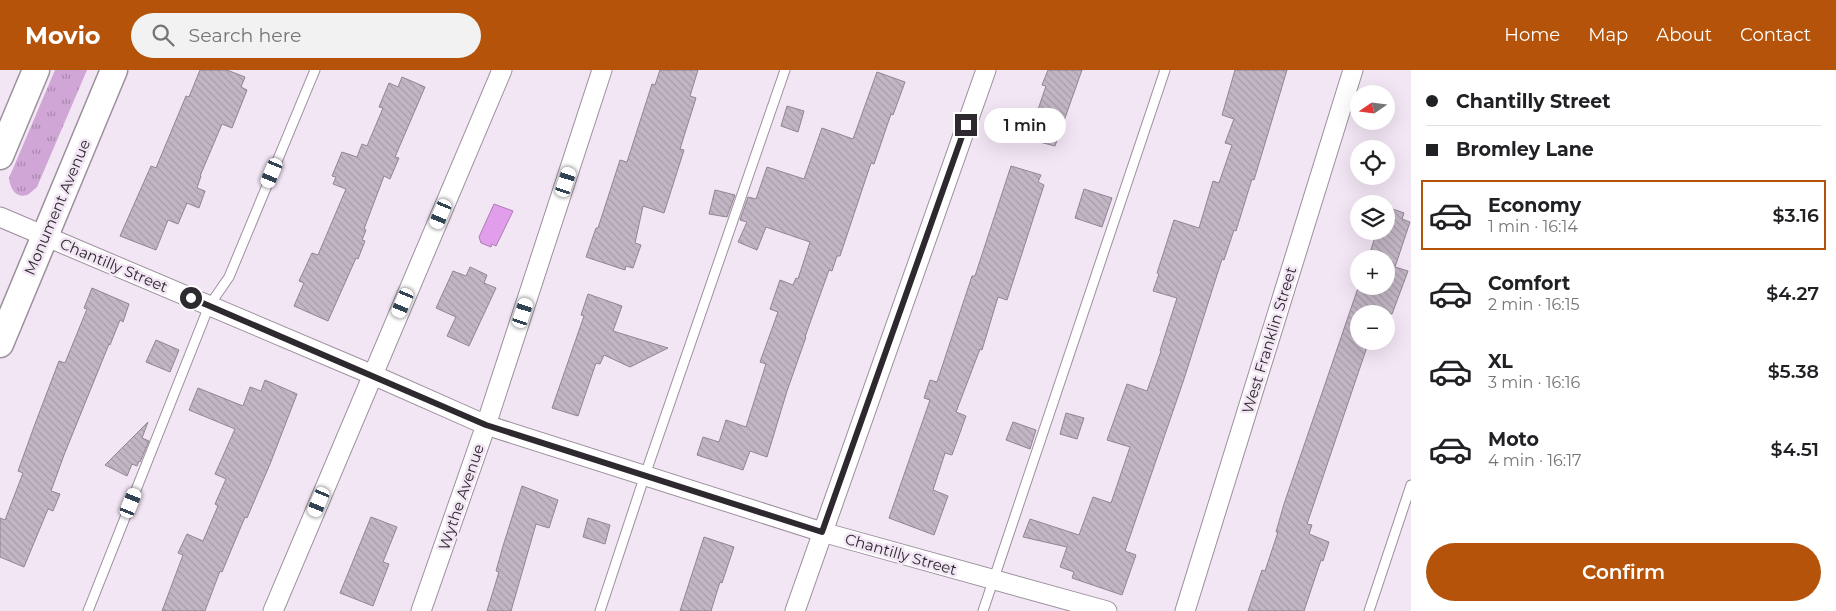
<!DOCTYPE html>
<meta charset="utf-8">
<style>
:root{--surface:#fff;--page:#f2f2f2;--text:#202124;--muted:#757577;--line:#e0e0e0;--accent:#b45309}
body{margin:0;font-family:Montserrat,sans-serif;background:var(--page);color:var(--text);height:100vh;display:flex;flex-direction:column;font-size:19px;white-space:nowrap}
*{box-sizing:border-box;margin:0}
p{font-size:16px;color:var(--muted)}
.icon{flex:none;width:28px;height:28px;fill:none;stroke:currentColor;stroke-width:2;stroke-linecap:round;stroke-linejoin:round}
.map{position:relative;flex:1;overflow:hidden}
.side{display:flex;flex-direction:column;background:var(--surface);width:425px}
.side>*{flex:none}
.guide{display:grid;align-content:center;height:110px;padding:0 15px;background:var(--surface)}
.needle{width:32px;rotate:256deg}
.buttons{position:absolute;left:1350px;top:15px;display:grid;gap:10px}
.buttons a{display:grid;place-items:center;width:45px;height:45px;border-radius:50%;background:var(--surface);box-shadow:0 5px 20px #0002;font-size:25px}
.end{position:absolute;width:22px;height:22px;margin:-11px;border:6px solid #2e292f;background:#fff;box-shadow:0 0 0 2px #fff}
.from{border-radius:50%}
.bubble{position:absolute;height:35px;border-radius:18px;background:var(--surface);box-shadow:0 5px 20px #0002;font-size:16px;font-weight:600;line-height:35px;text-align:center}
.car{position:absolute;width:15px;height:30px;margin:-15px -8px;border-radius:6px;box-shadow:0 0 4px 1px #0007;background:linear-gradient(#fff 24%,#345 0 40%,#fff 0 76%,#345 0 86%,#fff 0)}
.guide b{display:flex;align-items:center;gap:18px;height:48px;font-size:19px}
.guide b+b{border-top:1px solid var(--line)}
.guide i{width:12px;height:12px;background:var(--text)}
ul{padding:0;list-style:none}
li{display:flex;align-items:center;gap:15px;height:70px;margin:0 10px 8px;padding:0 5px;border:2px solid transparent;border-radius:0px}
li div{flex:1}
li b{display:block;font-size:19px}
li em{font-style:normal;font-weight:600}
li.active{border-color:var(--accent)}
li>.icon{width:45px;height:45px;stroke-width:1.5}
.button{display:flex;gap:10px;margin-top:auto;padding:10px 15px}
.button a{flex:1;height:58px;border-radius:30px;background:var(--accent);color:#fff;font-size:20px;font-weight:600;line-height:58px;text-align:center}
header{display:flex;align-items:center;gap:30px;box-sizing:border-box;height:70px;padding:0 25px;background:var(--accent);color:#fff}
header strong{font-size:24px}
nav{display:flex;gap:28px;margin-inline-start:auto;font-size:18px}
.search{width:350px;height:45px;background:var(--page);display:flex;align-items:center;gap:12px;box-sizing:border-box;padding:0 18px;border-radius:28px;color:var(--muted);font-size:19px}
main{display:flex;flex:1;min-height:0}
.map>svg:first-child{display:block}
.grass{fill:url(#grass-tufts)}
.water{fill:#e19feb;stroke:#ab7cb3}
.building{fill:url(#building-back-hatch);stroke:#918593}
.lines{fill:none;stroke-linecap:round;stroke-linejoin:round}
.lane-casing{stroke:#9c909d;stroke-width:11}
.street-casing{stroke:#9c909d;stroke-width:21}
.secondary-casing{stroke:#9c909d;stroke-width:29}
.lane{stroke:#fff;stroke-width:9}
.street{stroke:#fff;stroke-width:19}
.secondary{stroke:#fff;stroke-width:26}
.route{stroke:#2e292f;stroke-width:6}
.labels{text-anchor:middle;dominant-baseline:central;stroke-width:5;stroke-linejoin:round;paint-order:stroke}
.street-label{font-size:15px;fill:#2e292f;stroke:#f2e5f4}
</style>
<header>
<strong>Movio</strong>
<div class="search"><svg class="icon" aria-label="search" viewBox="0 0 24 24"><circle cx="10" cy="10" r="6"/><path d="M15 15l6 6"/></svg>Search here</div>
<nav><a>Home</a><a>Map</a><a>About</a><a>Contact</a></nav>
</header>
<main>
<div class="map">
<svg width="1411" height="541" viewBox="0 0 1411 541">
<defs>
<pattern id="grass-tufts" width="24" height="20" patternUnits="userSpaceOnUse" patternTransform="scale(1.25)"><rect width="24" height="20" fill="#d0a6d6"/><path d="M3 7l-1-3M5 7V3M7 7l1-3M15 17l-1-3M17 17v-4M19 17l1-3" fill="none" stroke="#a987ae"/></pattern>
<pattern id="building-back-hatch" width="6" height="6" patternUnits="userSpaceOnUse" patternTransform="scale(1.25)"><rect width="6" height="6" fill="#c2b6c4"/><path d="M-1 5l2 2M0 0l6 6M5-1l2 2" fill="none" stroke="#a79ca9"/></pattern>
</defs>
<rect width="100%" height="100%" fill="#f2e5f4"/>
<path class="grass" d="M55,0H87L37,117C34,119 30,124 27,125C15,129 10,117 9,108Z"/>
<polygon class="water" points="494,134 513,141 496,176 492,174 491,177 481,173 479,167"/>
<g class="building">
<polygon points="200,0 227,0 245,7 241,17 247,20 232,58 222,54 200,106 201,106 197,118 205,121 199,138 187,133 178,154 168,150 156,180 120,166 151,96 156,98 186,26 189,27"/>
<polygon points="660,0 698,0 690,26 696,28 680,79 684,80 664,143 643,136 635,173 641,175 633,198 626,196 625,200 586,187 596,158 598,158 620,90 627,92 652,14 655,15"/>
<polygon points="1048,0 1082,0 1055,76 1028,69 1046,16 1042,15"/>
<polygon points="1235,0 1287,0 1254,110 1252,109 1236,161 1234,160 1224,190 1222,189 1184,309 1125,481 1136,485 1122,525 1072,508 1074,502 1060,497 1067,477 1023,467 1030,449 1079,465 1093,427 1111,433 1130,377 1107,370 1127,314 1147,321 1161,281 1160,281 1177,228 1153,221 1159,204 1157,203 1174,150 1199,158 1213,111 1219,113 1232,75 1225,73 1234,49 1222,45"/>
<polygon points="877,2 905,12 893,45 891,44 874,94 871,93 840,186 837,186 832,201 829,200 805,267 806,267 787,321 767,387 750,381 743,400 697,385 703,367 719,372 726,350 746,357 766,294 760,292 778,242 770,239 780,210 793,215 796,208 798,209 810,172 766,157 757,180 738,172 747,152 740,150 748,127 756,129 767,97 804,109 822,58 853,69"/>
<polygon points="402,7 425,17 395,87 399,88 390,109 384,106 364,159 366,160 362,170 365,171 358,189 356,188 328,251 294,236 304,213 299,211 312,183 318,185 346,119 333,114 336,107 332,106 342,82 357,87 362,74 367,76 383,38 379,37 389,13 398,17"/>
<polygon points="787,36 804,41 798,62 781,56"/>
<polygon points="1011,96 1041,105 1038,112 1044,115 1007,230 998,227 982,280 980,279 956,342 966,346 952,385 945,383 933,420 948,426 934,465 889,448 930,330 924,328 930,310 937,312 972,206 975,206"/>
<polygon points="1084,119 1112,128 1102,157 1075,148"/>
<polygon points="715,120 735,125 727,147 709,144"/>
<polygon points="1387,137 1404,143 1402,149 1410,152 1395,197 1408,201 1392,244 1359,244 1359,271 1369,271 1307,454 1312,455 1309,464 1329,472 1323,491 1321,490 1304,541 1248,541 1262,500 1265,501 1278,462 1276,462 1284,434 1359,215 1386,216 1386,189 1368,189 1377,161 1386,161"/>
<polygon points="470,197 487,205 484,213 496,218 469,276 447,266 456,247 436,238 453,201 466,206"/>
<polygon points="92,218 129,234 123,252 120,250 110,275 109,274 64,385 51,421 60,424 53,441 48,439 24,497 0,487 0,448 5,450 23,403 18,401 35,354 59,291 65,293 87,239 84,238"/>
<polygon points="588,224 622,236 613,261 668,278 630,297 604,285 600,294 596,293 578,346 552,338 584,246 581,245"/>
<polygon points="156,270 179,280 170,302 146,292"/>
<polygon points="265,310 297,324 270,394 247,448 245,447 222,502 220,501 205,541 162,541 183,485 178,483 187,464 203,471 218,436 215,434 226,409 215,404 235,359 189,340 198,318 243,336 250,317 261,321"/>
<polygon points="1066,343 1084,348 1077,369 1060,364"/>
<polygon points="148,352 142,368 149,371 140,392 139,391 137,396 132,394 127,406 105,395"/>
<polygon points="1013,352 1036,360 1030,379 1006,370"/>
<polygon points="522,416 558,430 549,458 536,454 511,541 487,541 499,502 496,501 503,476"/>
<polygon points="371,447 397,457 383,492 389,494 373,536 340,523"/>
<polygon points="588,448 610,455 605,474 583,467"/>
<polygon points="704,467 734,477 722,513 720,512 711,541 680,541"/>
</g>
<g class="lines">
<defs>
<g id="lane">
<polyline points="88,541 209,236 229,207 315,0"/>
<polyline points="600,541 645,405 785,0"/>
<polyline points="983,541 1165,0"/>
<polyline points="1369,541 1411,415"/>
</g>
<g id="street">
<polyline points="0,147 373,305 486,355 822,462 1107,541"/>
<polyline points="273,541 502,0"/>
<polyline points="421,541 486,355 602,0"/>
<polyline points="795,541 986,0"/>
<polyline points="1185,541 1353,0"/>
</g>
<g id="secondary">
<polyline points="0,86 36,0"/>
<polyline points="0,274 114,0"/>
</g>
</defs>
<use href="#lane" class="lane-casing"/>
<use href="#street" class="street-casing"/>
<use href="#secondary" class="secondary-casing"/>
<use href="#lane" class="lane"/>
<use href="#street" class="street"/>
<use href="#secondary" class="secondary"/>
</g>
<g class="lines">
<polyline class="route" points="191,228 486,355 822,462 966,55"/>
</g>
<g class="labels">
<g class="street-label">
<text transform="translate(57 137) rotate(-67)">Monument Avenue</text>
<text transform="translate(114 195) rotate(23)">Chantilly Street</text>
<text transform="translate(1269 270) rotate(-73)">West Franklin Street</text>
<text transform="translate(461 427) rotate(-71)">Wythe Avenue</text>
<text transform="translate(901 484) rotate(16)">Chantilly Street</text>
</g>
</g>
</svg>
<div class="buttons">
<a><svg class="needle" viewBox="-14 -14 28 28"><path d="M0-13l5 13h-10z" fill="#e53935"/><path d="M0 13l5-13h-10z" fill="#757577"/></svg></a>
<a><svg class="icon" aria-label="locate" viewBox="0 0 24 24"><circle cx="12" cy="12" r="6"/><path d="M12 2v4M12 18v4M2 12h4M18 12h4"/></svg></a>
<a><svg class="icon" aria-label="layers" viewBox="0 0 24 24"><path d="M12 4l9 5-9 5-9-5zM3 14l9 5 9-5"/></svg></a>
<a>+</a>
<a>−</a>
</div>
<i class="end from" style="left:191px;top:228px"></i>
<i class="end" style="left:966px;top:55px"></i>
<div class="bubble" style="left:984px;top:38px;width:82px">1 min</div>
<i class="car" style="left:272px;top:103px;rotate:203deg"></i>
<i class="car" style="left:566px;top:112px;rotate:18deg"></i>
<i class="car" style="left:441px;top:144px;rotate:203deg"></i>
<i class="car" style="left:403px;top:233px;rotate:203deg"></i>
<i class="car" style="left:523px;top:243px;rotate:18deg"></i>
<i class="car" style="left:319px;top:432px;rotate:203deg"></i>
<i class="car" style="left:131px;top:433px;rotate:22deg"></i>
</div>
<section class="side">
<div class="guide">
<b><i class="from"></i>Chantilly Street</b>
<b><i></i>Bromley Lane</b>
</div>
<ul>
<li class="active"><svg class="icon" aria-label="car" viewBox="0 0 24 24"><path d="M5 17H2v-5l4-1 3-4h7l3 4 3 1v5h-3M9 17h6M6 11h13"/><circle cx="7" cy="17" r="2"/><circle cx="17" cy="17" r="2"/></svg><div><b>Economy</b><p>1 min · 16:14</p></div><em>$3.16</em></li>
<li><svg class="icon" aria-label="car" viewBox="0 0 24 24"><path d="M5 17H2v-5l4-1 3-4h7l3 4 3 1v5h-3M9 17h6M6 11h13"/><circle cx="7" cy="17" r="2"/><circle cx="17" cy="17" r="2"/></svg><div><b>Comfort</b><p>2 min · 16:15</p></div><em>$4.27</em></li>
<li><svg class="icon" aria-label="car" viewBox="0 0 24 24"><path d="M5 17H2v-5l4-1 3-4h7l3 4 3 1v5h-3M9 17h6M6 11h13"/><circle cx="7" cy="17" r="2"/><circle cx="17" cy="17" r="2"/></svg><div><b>XL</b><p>3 min · 16:16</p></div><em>$5.38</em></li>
<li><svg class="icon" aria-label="car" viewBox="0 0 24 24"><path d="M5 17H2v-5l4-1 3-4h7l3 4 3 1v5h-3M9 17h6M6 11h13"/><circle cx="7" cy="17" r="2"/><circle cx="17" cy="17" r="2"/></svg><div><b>Moto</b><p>4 min · 16:17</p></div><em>$4.51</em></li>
</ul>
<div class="button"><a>Confirm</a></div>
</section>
</main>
